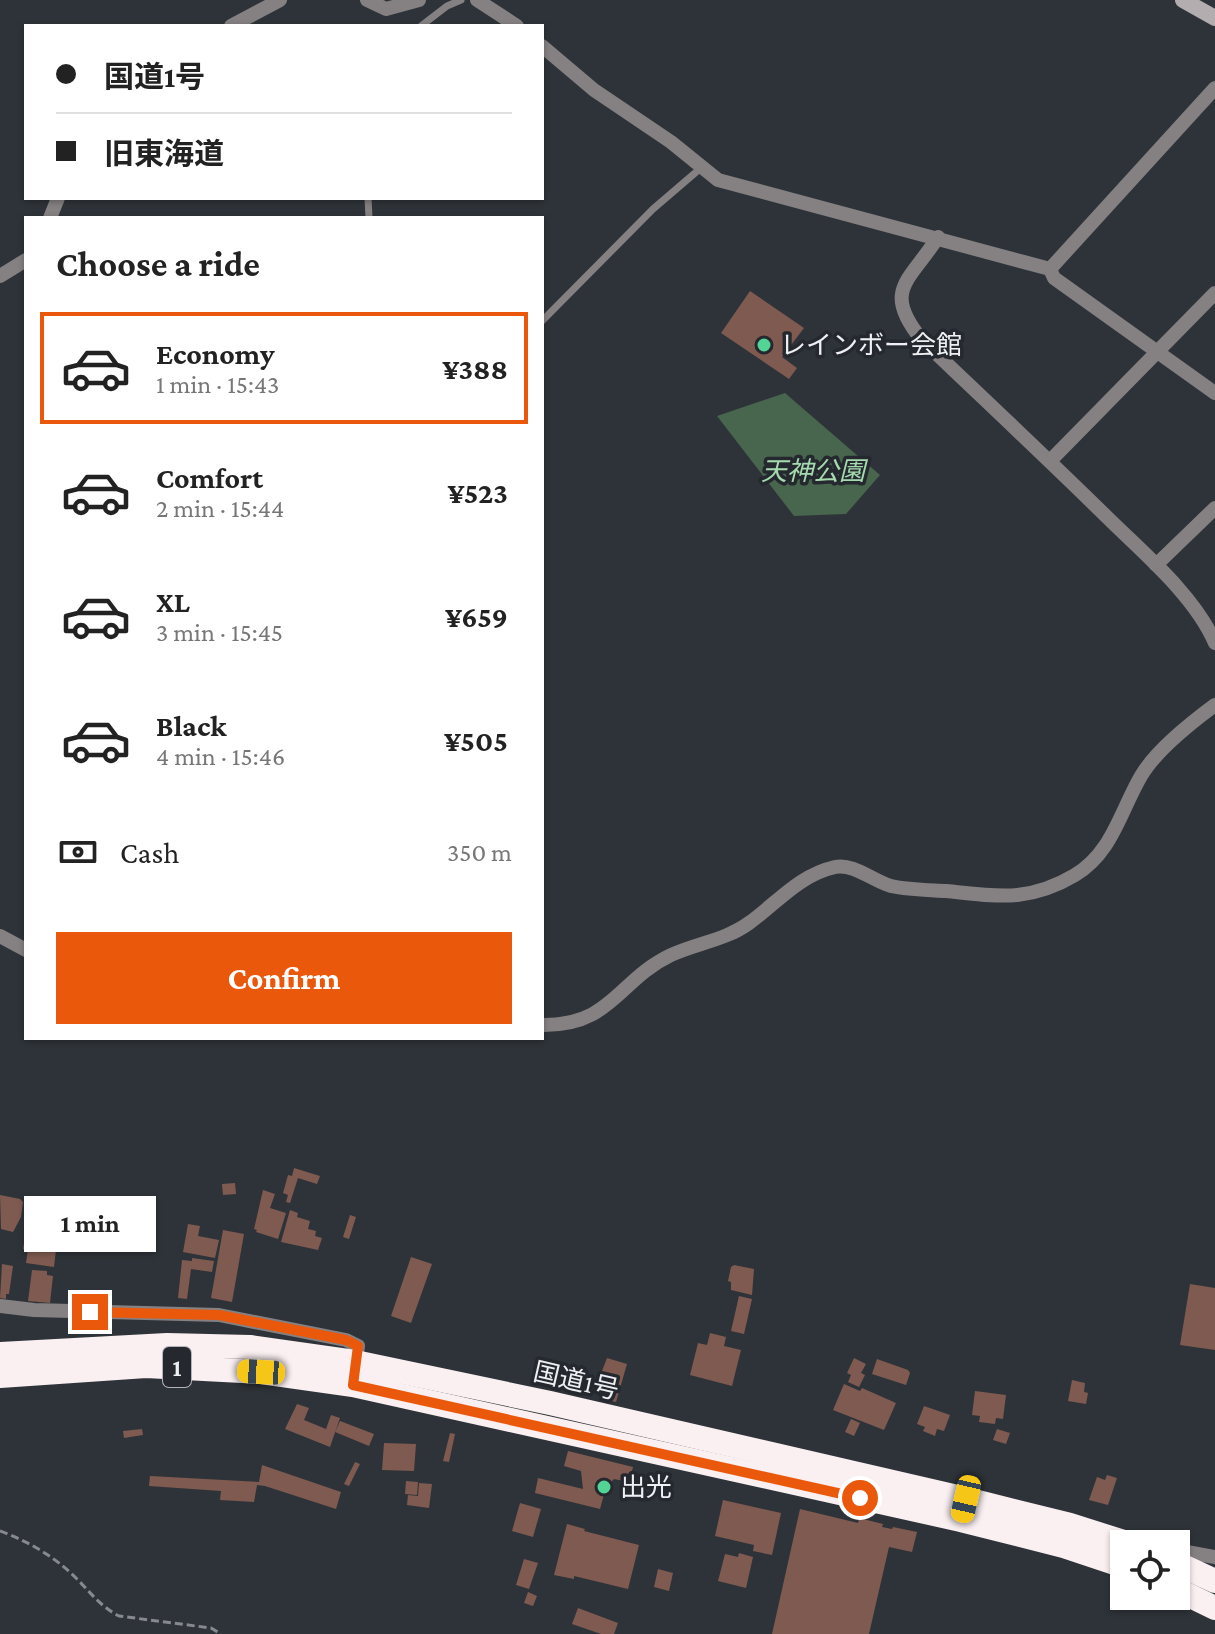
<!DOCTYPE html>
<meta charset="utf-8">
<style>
:root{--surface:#fff;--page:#f2f2f2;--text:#222;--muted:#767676;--line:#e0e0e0;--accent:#ea580c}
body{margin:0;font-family:"Crimson Pro","Noto Sans JP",serif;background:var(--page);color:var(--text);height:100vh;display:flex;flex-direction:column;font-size:30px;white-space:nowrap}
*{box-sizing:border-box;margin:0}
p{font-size:26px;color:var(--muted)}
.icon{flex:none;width:44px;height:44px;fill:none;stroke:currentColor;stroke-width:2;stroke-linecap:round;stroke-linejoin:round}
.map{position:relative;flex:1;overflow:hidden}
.panel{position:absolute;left:24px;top:216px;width:520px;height:824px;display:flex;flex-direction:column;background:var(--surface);border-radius:0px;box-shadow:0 2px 6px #0004}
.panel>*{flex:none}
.guide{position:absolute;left:24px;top:24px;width:520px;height:176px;border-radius:0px;box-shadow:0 2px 6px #0004;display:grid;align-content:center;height:176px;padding:0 32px;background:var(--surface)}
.fabs{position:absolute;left:1110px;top:1530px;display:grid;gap:16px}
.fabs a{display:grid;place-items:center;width:80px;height:80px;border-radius:0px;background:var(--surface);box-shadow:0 2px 6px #0004;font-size:40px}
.end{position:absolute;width:36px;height:36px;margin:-18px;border:10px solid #ea580c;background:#fff;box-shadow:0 0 0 4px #fff}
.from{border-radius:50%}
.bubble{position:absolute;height:56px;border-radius:0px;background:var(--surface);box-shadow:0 2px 6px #0004;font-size:26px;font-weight:700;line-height:56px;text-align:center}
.car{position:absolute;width:24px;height:48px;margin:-24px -12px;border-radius:10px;box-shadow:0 0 6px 2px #0007;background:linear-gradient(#f5c518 24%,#345 0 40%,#f5c518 0 76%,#345 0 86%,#f5c518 0)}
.guide b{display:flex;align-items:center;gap:28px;height:76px;font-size:30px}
.guide b+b{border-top:2px solid var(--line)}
.guide i{width:20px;height:20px;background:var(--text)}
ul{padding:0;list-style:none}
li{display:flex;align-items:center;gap:24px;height:112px;margin:0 16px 12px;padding:0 16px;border:4px solid transparent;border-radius:0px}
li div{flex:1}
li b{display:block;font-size:30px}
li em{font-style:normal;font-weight:700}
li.selected{border-color:var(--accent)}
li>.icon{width:72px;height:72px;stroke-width:1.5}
h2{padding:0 32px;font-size:36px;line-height:96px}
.pay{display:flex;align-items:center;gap:20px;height:88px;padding:0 32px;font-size:30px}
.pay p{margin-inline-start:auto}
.cta{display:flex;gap:16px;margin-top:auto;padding:16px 32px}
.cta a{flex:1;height:92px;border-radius:0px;background:var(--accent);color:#fff;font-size:32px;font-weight:700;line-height:92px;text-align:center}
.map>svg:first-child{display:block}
.green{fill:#48654d}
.building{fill:#7f5a50}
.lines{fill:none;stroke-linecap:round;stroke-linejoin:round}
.path{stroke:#868a8f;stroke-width:3;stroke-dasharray:8 4;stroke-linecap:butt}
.lane{stroke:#858182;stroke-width:7}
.street{stroke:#858182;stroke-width:14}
.secondary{stroke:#b4adaf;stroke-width:16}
.highway{stroke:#faeff1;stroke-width:24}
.route{stroke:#ea580c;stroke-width:10}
.poi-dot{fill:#53d396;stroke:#25292f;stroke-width:3}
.labels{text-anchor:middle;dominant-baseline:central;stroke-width:7;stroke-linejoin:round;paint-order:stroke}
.shield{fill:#25292f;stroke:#b2b4b9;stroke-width:2}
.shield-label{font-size:24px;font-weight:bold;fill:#eef0f4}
.poi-label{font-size:26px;fill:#eef0f4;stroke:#25292f;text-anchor:start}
.park-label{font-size:26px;font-style:italic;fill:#a5daae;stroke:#25292f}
.street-label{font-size:26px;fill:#eef0f4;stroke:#25292f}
</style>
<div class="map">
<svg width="1215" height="1634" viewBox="0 0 1215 1634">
<rect width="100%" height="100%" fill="#2e3339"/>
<polygon class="green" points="785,393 880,475 846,514 794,516 717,416"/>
<g class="building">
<polygon points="750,291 804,328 782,357 797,368 789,379 721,333"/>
<polygon points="294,1168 320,1176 317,1184 298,1178 290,1203 286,1202 288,1195 283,1193 288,1175 292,1176"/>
<polygon points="235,1183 236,1194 223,1195 222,1184"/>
<polygon points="263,1190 275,1194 270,1208 286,1213 278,1239 256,1232 257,1230 254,1229"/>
<polygon points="0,1195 20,1199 23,1202 21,1217 13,1232 1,1229"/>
<polygon points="36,1196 47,1198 42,1227 28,1225 32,1199 35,1199"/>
<polygon points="54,1199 62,1200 60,1216 52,1215"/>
<polygon points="290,1210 298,1213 297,1217 310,1221 308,1229 316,1231 315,1236 322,1238 318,1250 281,1242"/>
<polygon points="350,1215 356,1217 349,1239 343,1237"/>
<polygon points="188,1224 200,1226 198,1236 219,1240 215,1258 183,1252"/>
<polygon points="223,1230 244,1234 232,1302 211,1298"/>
<polygon points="25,1237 57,1241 54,1267 26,1263 28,1249 23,1249"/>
<polygon points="411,1257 432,1264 411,1323 391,1316"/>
<polygon points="192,1258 214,1261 212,1272 191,1269 187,1299 178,1298 182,1260 192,1261"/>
<polygon points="2,1264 13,1266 9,1294 6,1294 6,1299 0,1298"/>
<polygon points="734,1265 754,1269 752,1295 731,1290 731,1282 728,1281 731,1267"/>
<polygon points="32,1270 47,1271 47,1275 53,1276 50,1303 28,1301"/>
<polygon points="1190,1284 1215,1288 1215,1350 1180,1345"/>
<polygon points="739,1296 752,1299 744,1334 731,1331"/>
<polygon points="710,1333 726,1337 724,1346 741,1350 732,1386 690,1375 698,1343 707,1345"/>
<polygon points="607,1358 627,1364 616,1402 599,1398 601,1391 595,1389"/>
<polygon points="854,1358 866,1364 861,1373 865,1375 859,1387 848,1382 851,1375 847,1373"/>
<polygon points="877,1359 908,1370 910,1373 906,1385 872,1374"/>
<polygon points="1072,1380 1085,1383 1084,1392 1088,1393 1086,1404 1068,1401"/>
<polygon points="844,1384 860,1391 862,1388 896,1403 884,1430 833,1410"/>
<polygon points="975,1391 1006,1395 1003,1419 996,1418 995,1424 979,1422 980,1416 972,1415"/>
<polygon points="297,1404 309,1408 304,1420 326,1429 331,1415 340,1418 330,1447 285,1429"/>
<polygon points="924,1406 950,1415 944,1431 937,1429 935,1436 923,1431 925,1427 917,1424"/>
<polygon points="851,1419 860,1423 854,1436 845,1432"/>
<polygon points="340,1421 374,1434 369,1446 335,1432"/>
<polygon points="142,1429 143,1435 124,1438 123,1431"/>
<polygon points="997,1429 1010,1433 1006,1444 993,1440"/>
<polygon points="450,1433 455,1434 449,1462 443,1461"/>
<polygon points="384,1443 416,1444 414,1471 382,1470"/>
<polygon points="568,1451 633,1467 629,1482 614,1479 606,1487 600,1509 535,1493 538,1478 583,1489 581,1471 564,1466"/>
<polygon points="355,1462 360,1464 349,1486 344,1484"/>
<polygon points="262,1465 341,1492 336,1509 265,1486 257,1485 254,1502 220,1500 221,1491 149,1486 150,1476 259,1482"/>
<polygon points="1107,1475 1117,1478 1108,1505 1089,1500 1097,1477 1105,1480"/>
<polygon points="406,1481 418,1482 417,1495 405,1494"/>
<polygon points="419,1483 432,1484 429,1508 407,1505 408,1495 418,1496"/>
<polygon points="723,1500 781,1513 772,1555 753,1551 754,1545 715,1536"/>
<polygon points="520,1503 541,1509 533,1537 512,1531"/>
<polygon points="800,1509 858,1523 859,1518 883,1524 882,1527 892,1529 893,1527 917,1532 912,1552 889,1547 869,1634 772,1634"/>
<polygon points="567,1524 585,1529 584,1531 639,1545 628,1589 574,1576 574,1579 554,1575"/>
<polygon points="739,1553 753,1557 746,1588 718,1581 725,1554 738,1557"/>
<polygon points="524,1559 538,1563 529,1589 516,1585"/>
<polygon points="658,1569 673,1573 669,1591 654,1587"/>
<polygon points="528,1592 537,1596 533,1606 524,1603"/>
<polygon points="578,1608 618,1623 614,1634 601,1634 572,1624"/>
</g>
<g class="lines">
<path class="path" d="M0,1531C28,1541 55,1557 76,1578C90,1592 101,1607 119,1616L211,1628L221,1634"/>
<g class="lane">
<polyline points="421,26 447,6 461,0"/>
<polyline points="368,198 369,218"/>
<polyline points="542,321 653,209 702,167"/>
</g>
<g class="street">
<polyline points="367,0 386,9 419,0"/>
<polyline points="477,0 517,26"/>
<polyline points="231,26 280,0"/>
<polyline points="542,46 594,90 671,142 718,180 1050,269 1054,278 1215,393"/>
<polyline points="50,218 58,198"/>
<path d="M938,237C910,281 881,290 922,340C986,401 1050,461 1112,522C1147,556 1196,598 1215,643"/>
<polyline points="1050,269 1215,88"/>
<polyline points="0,276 26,260"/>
<polyline points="1050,461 1215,293"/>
<polyline points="1156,565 1215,508"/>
<polyline points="0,936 26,950"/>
<path d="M542,1025C612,1026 618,980 671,955C697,943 726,940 749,923C777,903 799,875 835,867C854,863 873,881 891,886C909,890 928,890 946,891C996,896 1028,903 1075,875C1112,853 1120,812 1141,776C1155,752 1192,722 1215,705"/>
<polyline points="0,1306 34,1310 219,1315 346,1340 358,1346 355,1368"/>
<polyline points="1176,1550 1215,1557"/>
</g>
<polyline class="secondary" points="1183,0 1215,18"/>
<g class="highway">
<polyline points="0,1354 167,1345 250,1347 355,1362 550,1403 966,1499 1070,1525 1130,1544"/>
<polyline points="0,1376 146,1366 261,1372 353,1385 961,1520 1064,1546 1124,1566"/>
<polyline points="1176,1563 1215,1581"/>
<polyline points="1176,1589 1215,1608"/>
</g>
</g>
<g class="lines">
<polyline class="route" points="90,1312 219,1315 346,1340 358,1346 353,1385 860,1498"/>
</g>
<g class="poi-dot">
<circle cx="764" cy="345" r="8"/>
<circle cx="604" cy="1487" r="8"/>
</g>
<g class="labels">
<rect class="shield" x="163" y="1347" width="28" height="40" rx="6"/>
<g class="shield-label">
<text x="177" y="1367">1</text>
</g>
<g class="poi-label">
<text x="780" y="345">レインボー会館</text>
<text x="620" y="1487">出光</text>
</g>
<g class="park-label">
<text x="813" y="471">天神公園</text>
</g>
<g class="street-label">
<text transform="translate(576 1381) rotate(13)">国道1号</text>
</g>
</g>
</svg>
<div class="fabs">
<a><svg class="icon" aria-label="locate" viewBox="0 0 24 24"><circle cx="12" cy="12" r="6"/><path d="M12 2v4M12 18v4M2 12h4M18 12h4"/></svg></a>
</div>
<i class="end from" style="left:860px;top:1498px"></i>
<i class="end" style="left:90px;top:1312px"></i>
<div class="bubble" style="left:24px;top:1196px;width:132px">1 min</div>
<i class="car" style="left:261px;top:1372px;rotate:273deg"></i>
<i class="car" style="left:966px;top:1499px;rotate:193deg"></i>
<div class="guide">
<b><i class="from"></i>国道1号</b>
<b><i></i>旧東海道</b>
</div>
<section class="panel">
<h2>Choose a ride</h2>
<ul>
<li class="selected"><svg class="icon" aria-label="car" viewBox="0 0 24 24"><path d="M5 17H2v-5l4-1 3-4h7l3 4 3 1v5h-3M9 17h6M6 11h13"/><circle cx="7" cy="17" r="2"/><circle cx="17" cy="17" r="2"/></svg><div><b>Economy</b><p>1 min · 15:43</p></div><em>¥388</em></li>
<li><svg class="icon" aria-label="car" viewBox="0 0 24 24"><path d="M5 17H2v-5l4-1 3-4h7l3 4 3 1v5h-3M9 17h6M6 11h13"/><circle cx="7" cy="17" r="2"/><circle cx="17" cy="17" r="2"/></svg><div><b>Comfort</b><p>2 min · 15:44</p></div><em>¥523</em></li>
<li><svg class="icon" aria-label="car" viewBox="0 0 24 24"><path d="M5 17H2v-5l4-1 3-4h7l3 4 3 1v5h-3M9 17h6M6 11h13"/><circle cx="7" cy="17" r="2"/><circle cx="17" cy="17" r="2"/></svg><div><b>XL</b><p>3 min · 15:45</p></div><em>¥659</em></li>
<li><svg class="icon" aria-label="car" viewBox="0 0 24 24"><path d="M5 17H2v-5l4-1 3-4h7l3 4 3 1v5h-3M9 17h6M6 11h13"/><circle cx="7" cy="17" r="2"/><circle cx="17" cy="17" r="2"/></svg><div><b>Black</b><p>4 min · 15:46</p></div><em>¥505</em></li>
</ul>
<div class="pay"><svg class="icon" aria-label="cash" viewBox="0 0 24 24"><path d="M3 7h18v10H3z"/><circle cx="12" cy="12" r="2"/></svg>Cash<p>350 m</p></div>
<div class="cta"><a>Confirm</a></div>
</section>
</div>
